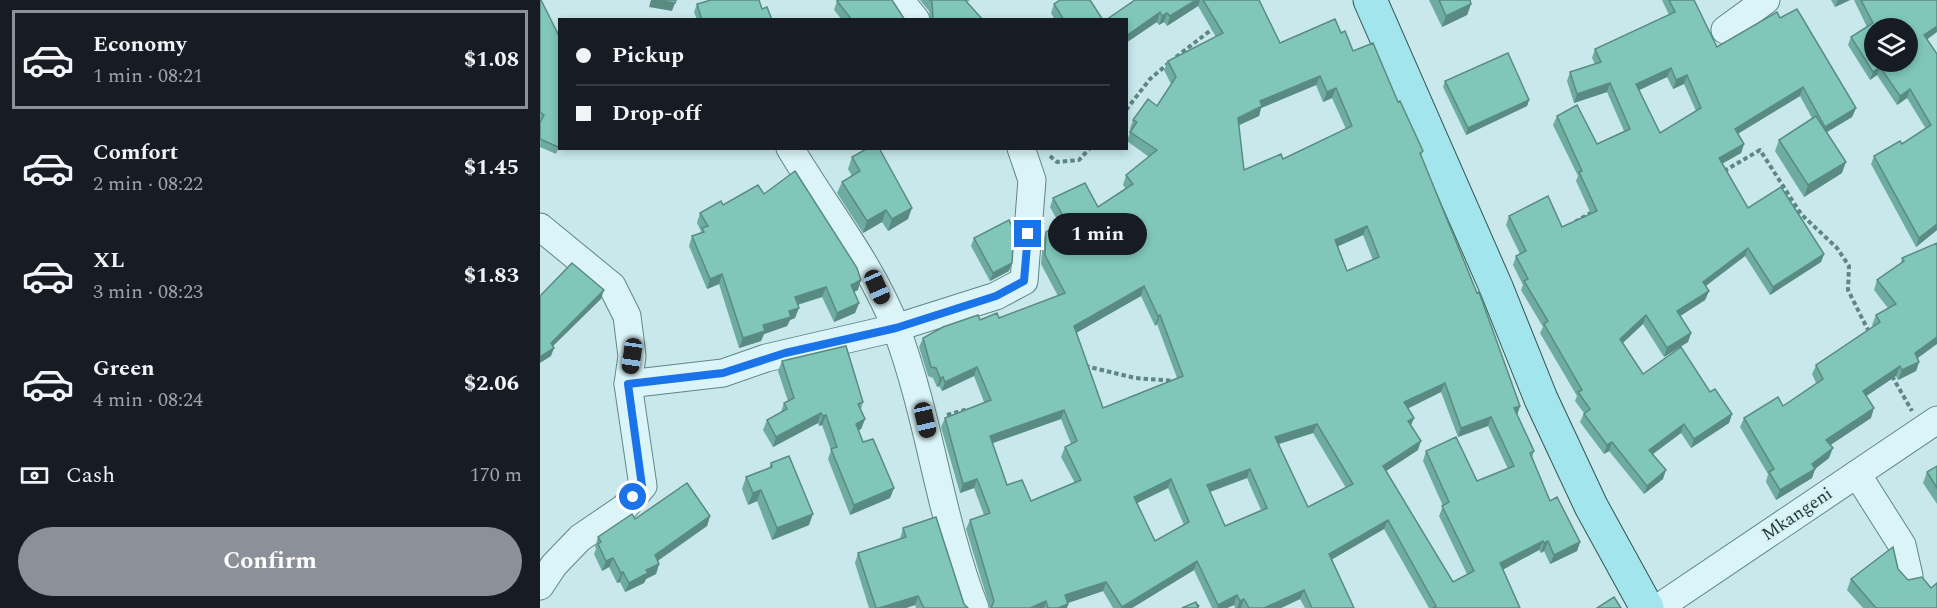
<!DOCTYPE html>
<meta charset="utf-8">
<style>
:root{--surface:#171b24;--page:#20242c;--text:#f1f3f6;--muted:#9ea1a6;--line:#363941;--accent:#8c9099}
body{margin:0;font-family:Spectral,serif;background:var(--page);color:var(--text);height:100vh;display:flex;flex-direction:column;font-size:22px;white-space:nowrap}
*{box-sizing:border-box;margin:0}
p{font-size:20px;color:var(--muted)}
.icon{flex:none;width:33px;height:33px;fill:none;stroke:currentColor;stroke-width:2;stroke-linecap:round;stroke-linejoin:round}
.map{position:relative;flex:1;overflow:hidden}
.details{display:flex;flex-direction:column;background:var(--surface);width:540px}
.details>*{flex:none}
.guide{position:absolute;left:18px;top:18px;width:570px;height:132px;border-radius:0px;box-shadow:0 3px 9px #0003;display:grid;align-content:center;height:132px;padding:0 18px;background:var(--surface)}
.tools{position:absolute;left:1324px;top:18px;display:grid;gap:12px}
.tools a{display:grid;place-items:center;width:54px;height:54px;border-radius:50%;background:var(--surface);box-shadow:0 3px 9px #0003;font-size:30px}
.end{position:absolute;width:27px;height:27px;margin:-14px;border:8px solid #1a73e8;background:#fff;box-shadow:0 0 0 3px #fff}
.from{border-radius:50%}
.bubble{position:absolute;height:42px;border-radius:21px;background:var(--surface);box-shadow:0 3px 9px #0003;font-size:20px;font-weight:700;line-height:42px;text-align:center}
.car{position:absolute;width:18px;height:36px;margin:-18px -9px;border-radius:8px;box-shadow:0 0 4px 2px #0007;background:linear-gradient(#222 24%,#8ab4d8 0 40%,#222 0 76%,#8ab4d8 0 86%,#222 0)}
.guide b{display:flex;align-items:center;gap:21px;height:57px;font-size:22px}
.guide b+b{border-top:2px solid var(--line)}
.guide i{width:15px;height:15px;background:var(--text)}
ul{padding:10px 0 0;list-style:none}
li{display:flex;align-items:center;gap:18px;height:99px;margin:0 12px 9px;padding:0 6px;border:3px solid transparent;border-radius:0px}
li div{flex:1}
li b{display:block;font-size:22px}
li em{font-style:normal;font-weight:700}
li.active{border-color:var(--accent)}
li>.icon{width:54px;height:54px;stroke-width:1.5}
.pay{display:flex;align-items:center;gap:15px;height:66px;padding:0 18px;font-size:22px}
.pay p{margin-inline-start:auto}
.action{display:flex;gap:12px;margin-top:auto;padding:12px 18px}
.action a{flex:1;height:69px;border-radius:36px;background:var(--accent);color:#fff;font-size:24px;font-weight:700;line-height:69px;text-align:center}
main{display:flex;flex:1;min-height:0}
.map>svg:first-child{display:block}
.lines{fill:none;stroke-linecap:round;stroke-linejoin:round}
.minor-casing{stroke:#5e8784;stroke-width:29}
.major-casing{stroke:#325550;stroke-width:35}
.path{stroke:#5e8784;stroke-width:4;stroke-dasharray:4.5 3;stroke-linecap:butt}
.minor{stroke:#dbf4f7;stroke-width:27}
.major{stroke:#a3e5ec;stroke-width:33}
.wall{fill:#6eaba0;fill-rule:evenodd}
.shaded-wall{fill:#5a8b82}
.building{fill:#80c7ba;stroke:#5a8b82;stroke-width:1.5;fill-rule:evenodd}
.route{stroke:#1a73e8;stroke-width:8}
.labels{text-anchor:middle;dominant-baseline:central;stroke-width:4.5;stroke-linejoin:round;paint-order:stroke}
.street-label{font-size:18px;fill:#213835;stroke:#d7f0f4}
</style>
<main>
<section class="details">
<ul>
<li class="active"><svg class="icon" aria-label="car" viewBox="0 0 24 24"><path d="M5 17H2v-5l4-1 3-4h7l3 4 3 1v5h-3M9 17h6M6 11h13"/><circle cx="7" cy="17" r="2"/><circle cx="17" cy="17" r="2"/></svg><div><b>Economy</b><p>1 min · 08:21</p></div><em>$1.08</em></li>
<li><svg class="icon" aria-label="car" viewBox="0 0 24 24"><path d="M5 17H2v-5l4-1 3-4h7l3 4 3 1v5h-3M9 17h6M6 11h13"/><circle cx="7" cy="17" r="2"/><circle cx="17" cy="17" r="2"/></svg><div><b>Comfort</b><p>2 min · 08:22</p></div><em>$1.45</em></li>
<li><svg class="icon" aria-label="car" viewBox="0 0 24 24"><path d="M5 17H2v-5l4-1 3-4h7l3 4 3 1v5h-3M9 17h6M6 11h13"/><circle cx="7" cy="17" r="2"/><circle cx="17" cy="17" r="2"/></svg><div><b>XL</b><p>3 min · 08:23</p></div><em>$1.83</em></li>
<li><svg class="icon" aria-label="car" viewBox="0 0 24 24"><path d="M5 17H2v-5l4-1 3-4h7l3 4 3 1v5h-3M9 17h6M6 11h13"/><circle cx="7" cy="17" r="2"/><circle cx="17" cy="17" r="2"/></svg><div><b>Green</b><p>4 min · 08:24</p></div><em>$2.06</em></li>
</ul>
<div class="pay"><svg class="icon" aria-label="cash" viewBox="0 0 24 24"><path d="M3 7h18v10H3z"/><circle cx="12" cy="12" r="2"/></svg>Cash<p>170 m</p></div>
<div class="action"><a>Confirm</a></div>
</section>
<div class="map">
<svg width="1397" height="608" viewBox="0 0 1397 608">
<rect width="100%" height="100%" fill="#c8e8ec"/>
<g class="lines">
<defs>
<g id="minor">
<polyline points="360,0 376,20"/>
<polyline points="1185,30 1226,0"/>
<path d="M250,148C286,209 330,262 356,328C390,419 400,518 435,608"/>
<polyline points="0,227 72,286 87,316 92,356 88,384"/>
<polyline points="1317,474 1362,545 1369,576"/>
<polyline points="0,586 14,565 40,538 84,508 103,486 88,384 183,373 226,358 355,328 456,296 484,281 492,180 481,148"/>
<polyline points="1118,608 1397,420"/>
</g>
<polyline id="major" points="830,0 956,287 1001,399 1051,506 1107,608"/>
</defs>
<use href="#minor" class="minor-casing"/>
<use href="#major" class="major-casing"/>
<g class="path">
<polyline points="636,57 675,27"/>
<polyline points="586,110 610,79 630,62"/>
<polyline points="510,156 517,162 539,160 550,148"/>
<polyline points="1184,171 1220,150 1261,214 1297,248 1309,266 1308,290 1329,332"/>
<polyline points="1035,222 1054,211"/>
<polyline points="545,366 595,378 635,381"/>
<polyline points="1352,376 1372,411"/>
<polyline points="407,415 428,409"/>
<polyline points="648,608 656,605 660,608"/>
</g>
<use href="#minor" class="minor"/>
<use href="#major" class="major"/>
</g>
<g class="wall">
<polygon points="0,0 20,145 16,154 0,147 1,122 0,121"/>
<polygon points="380,0 430,0 427,2 443,20 390,20 389,11"/>
<path d="M595,0H719L740,43L801,33L813,51L858,102L883,151L881,156L980,406L977,415L994,451L992,458L1010,501L1040,542L1037,551L1010,564L1004,551L1001,553L999,550L963,569L980,608H889L844,529L792,559L814,608H765L760,599L741,608H695L694,605L687,608H672L654,570L592,608H573L563,591L528,603V604L527,608H450L426,529L430,520L444,515L434,488L420,493L401,427L405,418L444,402L434,376L402,391L399,386L397,387L393,378L388,376L379,347L383,338L440,320L459,318L518,296L501,264L503,241L506,232L520,225L510,207L513,198L558,207L586,189L583,185L586,175L609,157L587,141L591,130L590,129L593,120L617,106L631,84L624,70L628,61L676,37L658,6L627,26L624,22L619,25ZM776,85L783,102L792,98L806,129L743,159L704,170L699,125L719,116L721,108ZM823,235L833,260L807,271L798,246ZM601,296L615,326L617,324L637,378L563,408L536,332ZM901,392L918,437L948,426L968,469L937,481L886,451L883,461L903,506L899,516L927,574L913,582L846,471L878,450L871,425L874,418L868,408ZM521,419L531,444L525,447L521,457L535,483L491,501L467,485L453,443ZM773,433L806,488L768,507L739,444ZM707,478L721,510L685,526L670,492ZM628,488L644,525L615,541L597,503Z"/>
<polygon points="889,0 930,0 931,4 927,15 902,27"/>
<path d="M1122,0H1154L1177,47L1240,18L1316,108L1312,117L1287,132L1302,173L1264,197L1235,151L1239,140L1272,118L1260,96L1198,134L1204,144L1201,153L1182,164L1208,208L1284,254L1281,262L1230,295L1205,256L1166,286L1169,291L1165,300L1140,316L1151,333L1148,342L1124,357L1103,324L1083,343L1103,374L1170,392L1192,414L1189,423L1151,448L1141,433L1113,454L1123,479L1104,494L1069,451L1064,454L1040,422L1044,413L1035,401L1037,396L1000,333L1003,327L981,290L983,285L973,265L976,256L980,254L966,225L969,216L1022,227L1051,214L1036,181L1038,176L1013,125L1017,116L1057,144L1084,131L1067,92L1034,103L1027,81L1030,72L1055,64L1052,58L1055,49L1129,15ZM1127,77L1133,89L1144,84L1156,111L1120,133L1099,90Z"/>
<polygon points="1291,0 1310,0 1295,7"/>
<polygon points="1314,0 1397,0 1387,39 1397,54 1397,230 1376,247 1331,164 1334,156 1362,144 1386,129 1367,98 1357,105 1337,75 1330,80 1308,45 1311,37 1327,27"/>
<polygon points="297,1 365,20 302,20 294,10"/>
<polygon points="157,4 222,9 232,20 157,20 154,12"/>
<polygon points="514,4 563,20 515,20 511,13"/>
<polygon points="905,81 989,100 987,106 926,135 903,87"/>
<polygon points="312,157 368,219 348,231 342,222 323,233 297,193 302,182 312,176 308,169"/>
<polygon points="224,194 318,290 314,292 319,303 315,313 294,322 282,297 258,305 255,318 250,320 247,326 224,334 221,341 199,348 179,284 167,289 149,246 152,236 160,233 161,231 157,223 160,213 183,205"/>
<polygon points="434,238 469,271 450,281 431,246"/>
<polygon points="1397,243 1378,358 1379,362 1376,371 1358,380 1356,376 1326,396 1331,418 1290,445 1289,458 1275,469 1272,478 1236,500 1226,482 1228,474 1200,427 1204,418 1243,406 1276,383 1272,374 1276,365 1333,326 1332,325 1336,315 1348,308 1334,290 1337,280 1361,263 1362,258"/>
<polygon points="242,361 323,402 321,409 325,419 321,429 318,431 323,442 354,488 350,498 310,515 288,459 291,450 282,425 279,426 278,423 233,447 223,430 227,420 241,412 244,403 248,401 238,371"/>
<polygon points="231,463 269,525 232,540 217,501 208,505 202,489 206,477 229,468"/>
<polygon points="1397,466 1397,504 1383,483 1387,472"/>
<polygon points="170,516 167,526 118,561 119,564 116,574 106,579 104,583 85,592 80,582 77,583 69,567 62,571 54,554 56,549 55,547 58,537 95,519"/>
<polygon points="363,528 424,604 428,608 376,608 375,605 366,608 329,608 315,563 318,553 360,539"/>
<polygon points="1358,569 1368,580 1391,588 1397,608 1323,608 1307,590 1311,579"/>
</g>
<g class="shaded-wall">
<polygon points="111,0 116,0 135,3 132,11 109,7"/>
<polygon points="656,0 660,0 658,6 627,26 630,16"/>
<polygon points="1298,0 1310,0 1295,7"/>
<polygon points="931,4 927,15 902,27 906,16"/>
<polygon points="620,12 617,22 586,43 586,36"/>
<polygon points="627,13 624,22 619,25 622,16"/>
<polygon points="1397,26 1397,32 1381,44 1384,35"/>
<polygon points="1340,67 1337,75 1330,80 1333,72"/>
<polygon points="1131,68 1127,77 1093,93 1096,84"/>
<polygon points="1147,75 1144,84 1133,89 1136,80"/>
<polygon points="780,76 776,85 721,108 719,116 695,127 698,118 720,101"/>
<polygon points="1070,83 1067,92 1034,103 1037,94"/>
<polygon points="1263,87 1260,96 1192,137 1195,129"/>
<polygon points="796,88 792,98 783,102 787,92"/>
<polygon points="1370,89 1367,98 1357,105 1360,96"/>
<polygon points="989,100 987,106 926,135 928,128"/>
<polygon points="1316,108 1312,117 1282,135 1285,127"/>
<polygon points="1204,144 1201,153 1176,167 1179,158"/>
<polygon points="1306,162 1302,173 1264,197 1268,185"/>
<polygon points="372,208 368,219 348,231 352,219"/>
<polygon points="346,210 342,222 323,233 327,221"/>
<polygon points="1397,224 1397,230 1376,247 1379,238"/>
<polygon points="827,226 823,235 792,249 795,240"/>
<polygon points="1208,248 1205,256 1160,290 1163,282"/>
<polygon points="1284,254 1281,262 1230,295 1233,287"/>
<polygon points="472,263 469,271 450,281 453,273"/>
<polygon points="182,274 179,284 167,289 170,279"/>
<polygon points="321,280 318,290 307,295 311,285"/>
<polygon points="604,286 601,296 531,336 534,326"/>
<polygon points="286,287 282,297 252,306 255,297"/>
<polygon points="64,290 61,299 8,351 11,343"/>
<polygon points="1169,291 1165,300 1134,320 1137,311"/>
<polygon points="319,303 315,313 294,322 297,313"/>
<polygon points="259,308 255,318 250,320 247,326 224,334 221,341 199,348 203,338 223,325 249,311"/>
<polygon points="620,315 617,324 615,326 618,316"/>
<polygon points="1106,315 1103,324 1077,348 1080,339"/>
<polygon points="1151,333 1148,342 1124,357 1127,348"/>
<polygon points="1397,337 1397,344 1371,363 1375,353"/>
<polygon points="14,348 11,356 0,363 0,357"/>
<polygon points="1379,362 1376,371 1358,380 1362,370"/>
<polygon points="1360,366 1356,376 1319,401 1323,391"/>
<polygon points="437,367 434,376 402,391 405,382"/>
<polygon points="403,377 399,386 397,387 400,378"/>
<polygon points="905,383 901,392 861,412 864,402"/>
<polygon points="980,406 977,415 974,408"/>
<polygon points="1334,408 1331,418 1283,450 1286,440"/>
<polygon points="524,410 521,419 447,445 450,436"/>
<polygon points="281,413 278,423 233,447 236,437"/>
<polygon points="1192,414 1189,423 1151,448 1154,439"/>
<polygon points="286,415 282,425 279,426 283,416"/>
<polygon points="951,417 948,426 918,437 921,428"/>
<polygon points="874,418 870,427 868,421"/>
<polygon points="325,419 321,429 312,434 316,424"/>
<polygon points="777,424 773,433 732,446 735,437"/>
<polygon points="1144,424 1141,433 1106,459 1109,450"/>
<polygon points="881,441 878,450 840,475 843,466"/>
<polygon points="1072,442 1069,451 1064,454 1067,445"/>
<polygon points="1293,448 1289,458 1275,469 1272,478 1236,500 1240,490"/>
<polygon points="710,469 707,478 664,494 667,485"/>
<polygon points="1126,470 1123,479 1104,494 1107,486"/>
<polygon points="437,479 434,488 420,493 423,484"/>
<polygon points="631,479 628,488 591,506 594,497"/>
<polygon points="354,488 350,498 310,515 314,505"/>
<polygon points="221,490 217,501 208,505 213,493"/>
<polygon points="273,514 269,525 232,540 237,528"/>
<polygon points="170,516 167,526 111,565 115,555"/>
<polygon points="848,520 844,529 786,563 789,554"/>
<polygon points="1003,541 999,550 957,573 960,563"/>
<polygon points="1008,541 1004,551 1001,553 1004,543"/>
<polygon points="1040,542 1037,551 1010,564 1014,555"/>
<polygon points="73,558 69,567 62,571 66,561"/>
<polygon points="657,561 654,570 592,608 582,608"/>
<polygon points="119,564 116,574 106,579 104,583 85,592 89,583 106,570"/>
<polygon points="83,572 80,582 77,583 81,573"/>
<polygon points="566,582 563,591 522,605 525,595"/>
<polygon points="764,590 760,599 741,608 724,608"/>
<polygon points="697,595 694,605 687,608 677,608 678,605"/>
<polygon points="378,596 375,605 366,608 339,608"/>
<polygon points="704,599 701,608 697,608 700,601"/>
<polygon points="506,601 504,608 490,608"/>
<polygon points="528,604 527,608 518,608"/>
</g>
<g class="building">
<polygon points="0,0 1,0 20,38 20,144 18,147 0,139 0,123 4,115 0,112"/>
<polygon points="116,0 136,0 135,3"/>
<polygon points="171,0 219,0 222,9 227,7 232,20 162,20 157,4"/>
<polygon points="298,0 352,0 365,20 312,20 297,1"/>
<polygon points="390,0 425,0 443,20 392,20 393,18 392,2"/>
<polygon points="520,0 550,0 563,20 524,20 514,4"/>
<polygon points="595,0 656,0 630,16 627,13 622,16 620,12 586,36 586,20 566,20"/>
<path d="M663,0H719L740,43L795,19L801,33L805,31L813,51L833,43L858,102L860,101L883,151L880,153L937,293L939,292L980,406L974,408L994,451L990,453L1010,501L1017,497L1040,542L1014,555L1008,541L1004,543L1003,541L960,563L980,608H893L896,606L848,520L789,554L814,608H772L764,590L724,608H709L704,599L700,601L697,595L678,605L657,561L582,607L566,582L525,595L528,604L518,608H508L506,601L490,608H451L454,601L430,520L450,513L437,479L423,484L405,418L451,400L437,367L405,382L403,377L400,378L396,368L391,367L383,338L403,327L438,315L440,320L457,313L459,318L525,293L505,255L506,232L526,221L513,198L545,183L558,207L593,184L586,175L617,150L590,132L597,122L593,120L608,99L617,106L636,77L628,61L683,33ZM780,76L787,92L796,88L812,126L743,159L741,154L704,170L698,118L722,106L720,101ZM827,226L839,257L807,271L795,240ZM604,286L618,316L620,315L643,376L563,408L534,326ZM905,383L921,428L951,417L974,466L937,481L916,437L886,451L909,502L902,506L934,571L913,582L843,466L881,441L868,421L874,418L864,402ZM524,410L537,441L525,447L541,480L491,501L482,480L467,485L450,436ZM777,424L813,484L768,507L735,437ZM710,469L727,508L685,526L667,485ZM631,479L649,522L615,541L594,497Z"/>
<polygon points="899,0 930,0 931,4 906,16"/>
<path d="M1129,0H1154L1177,47L1237,12L1240,18L1257,9L1316,108L1285,127L1263,87L1195,129L1204,144L1179,158L1208,208L1241,187L1284,254L1233,287L1208,248L1163,282L1169,291L1137,311L1151,333L1127,348L1106,315L1080,339L1103,374L1141,347L1170,392L1175,389L1192,414L1154,439L1144,424L1109,450L1126,470L1107,486L1072,442L1067,445L1044,414L1050,409L1038,392L1042,390L1004,324L1008,321L984,281L988,279L976,256L986,251L969,216L1008,196L1022,227L1057,211L1039,172L1042,171L1017,116L1037,105L1057,144L1090,129L1070,83L1037,94L1030,72L1061,62L1055,49L1135,12ZM1131,68L1136,80L1147,75L1161,108L1120,133L1096,84Z"/>
<path d="M1321,0H1397V26L1384,35L1397,54V224L1379,238L1334,156L1360,141L1362,144L1391,125L1370,89L1360,96L1340,67L1333,72L1311,37L1333,23ZM1335,28H1368V62H1335Z"/>
<polygon points="968,53 989,100 928,128 905,81"/>
<polygon points="1276,116 1306,162 1268,185 1239,140"/>
<polygon points="328,148 339,148 372,208 352,219 346,210 327,221 302,182 320,171 312,157"/>
<polygon points="255,171 317,268 321,280 311,285 319,303 297,313 286,287 255,297 259,308 249,311 251,317 223,325 225,331 203,338 182,274 170,279 152,236 164,232 162,228 168,226 160,213 181,201 183,205 218,185 224,194"/>
<polygon points="469,220 474,231 472,263 453,273 434,238"/>
<polygon points="1397,243 1397,337 1375,353 1379,362 1362,370 1360,366 1323,391 1334,408 1286,440 1293,448 1272,464 1275,469 1240,490 1229,472 1234,469 1204,418 1238,397 1243,406 1283,379 1276,365 1340,322 1336,315 1356,304 1337,280 1364,261 1362,258"/>
<polygon points="32,263 64,290 11,343 14,348 0,357 0,296"/>
<polygon points="306,346 323,402 318,404 325,419 316,424 323,442 333,439 354,488 314,505 291,449 297,447 286,415 283,416 281,413 236,437 227,420 247,409 244,403 254,398 242,361"/>
<polygon points="249,456 273,514 237,528 221,490 213,493 206,477 232,467 231,463"/>
<polygon points="1397,466 1397,488 1387,472"/>
<polygon points="147,483 170,516 115,555 119,564 106,570 108,573 89,583 83,572 81,573 73,558 66,561 58,544 61,542 58,537 92,514 95,519"/>
<polygon points="396,517 424,604 428,608 384,608 378,596 339,608 336,608 318,553 366,537 363,528"/>
<polygon points="1353,547 1358,569 1368,580 1382,577 1391,588 1397,583 1397,608 1336,608 1311,579"/>
<polygon points="1074,597 1081,608 1057,608"/>
<polygon points="656,602 658,608 642,608"/>
</g>
<g class="lines">
<polyline class="route" points="93,497 102,486 88,384 183,373 245,353 356,328 456,296 484,281 488,234"/>
</g>
<g class="labels">
<g class="street-label">
<text transform="translate(1257 514) rotate(-34)">Mkangeni</text>
</g>
</g>
</svg>
<div class="tools">
<a><svg class="icon" aria-label="layers" viewBox="0 0 24 24"><path d="M12 4l9 5-9 5-9-5zM3 14l9 5 9-5"/></svg></a>
</div>
<i class="end from" style="left:93px;top:497px"></i>
<i class="end" style="left:488px;top:234px"></i>
<div class="bubble" style="left:508px;top:213px;width:99px">1 min</div>
<i class="car" style="left:337px;top:287px;rotate:156deg"></i>
<i class="car" style="left:92px;top:356px;rotate:188deg"></i>
<i class="car" style="left:385px;top:420px;rotate:167deg"></i>
<div class="guide">
<b><i class="from"></i>Pickup</b>
<b><i></i>Drop-off</b>
</div>
</div>
</main>
